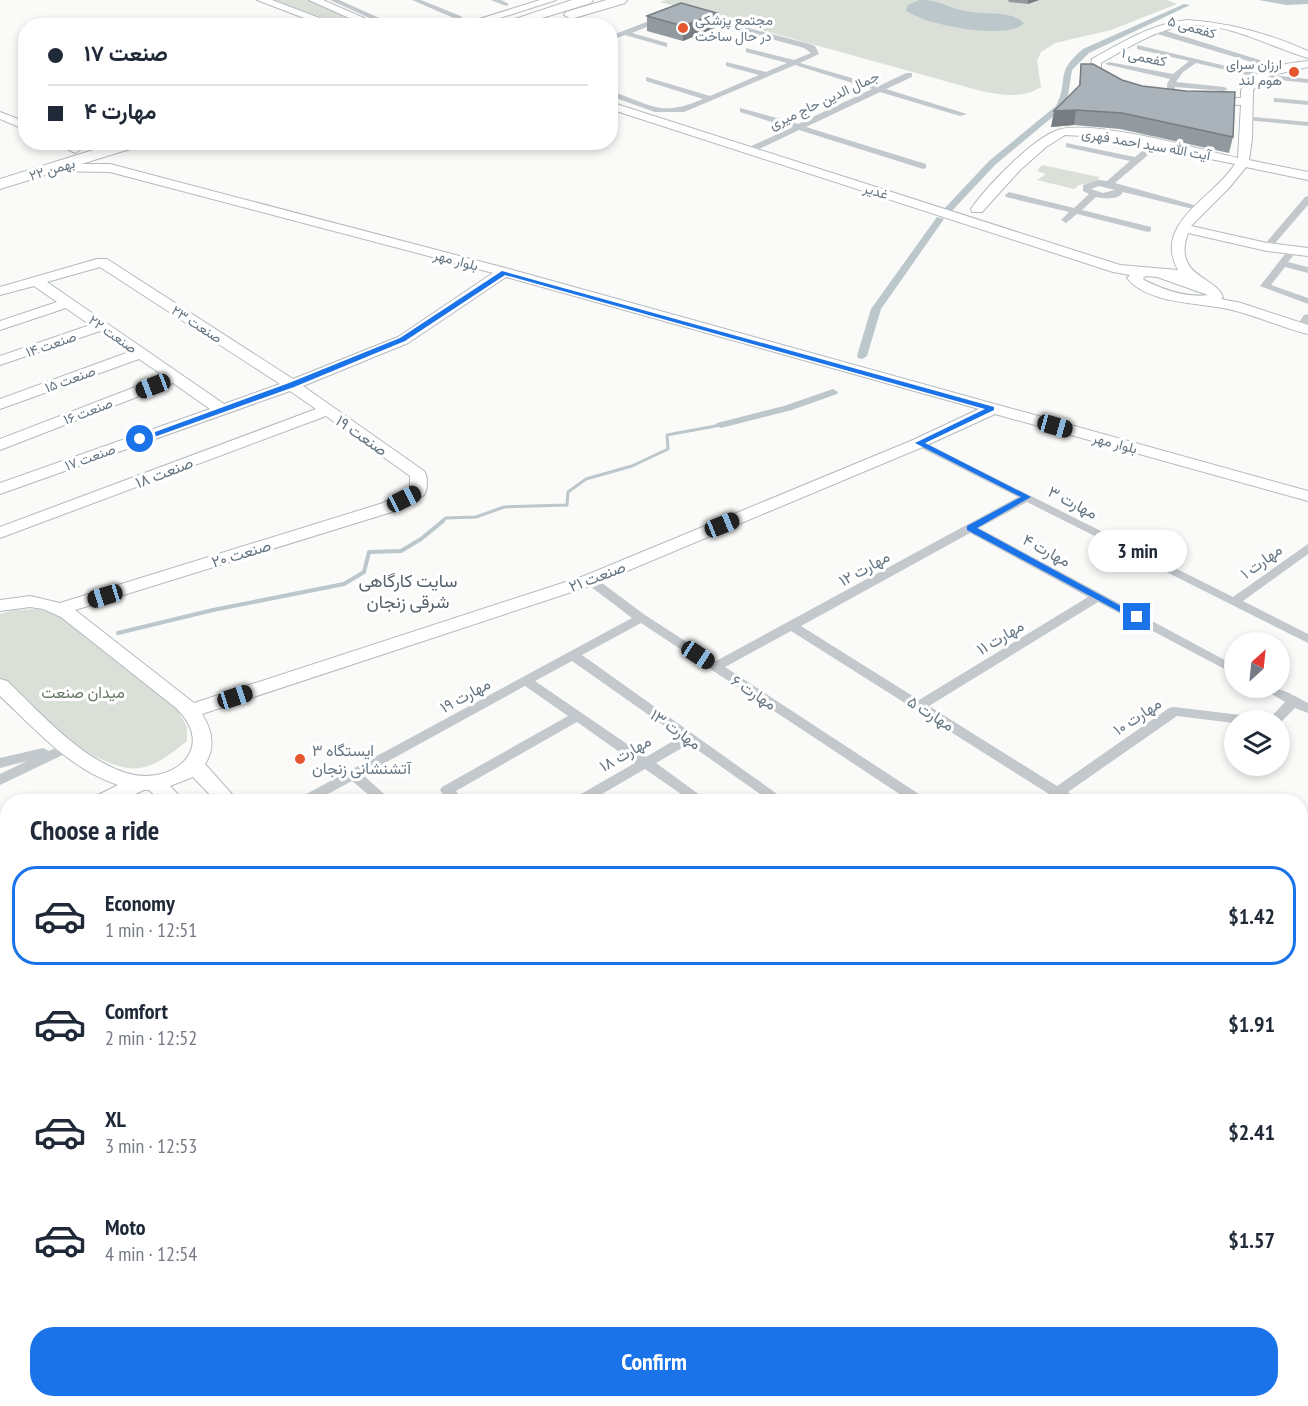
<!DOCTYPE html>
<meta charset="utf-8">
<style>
:root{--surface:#fff;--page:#f2f2f3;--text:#1f2937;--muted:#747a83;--line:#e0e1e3;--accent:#1a73e8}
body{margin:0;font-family:"PT Sans Narrow",Vazirmatn,sans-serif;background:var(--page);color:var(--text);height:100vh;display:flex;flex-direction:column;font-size:22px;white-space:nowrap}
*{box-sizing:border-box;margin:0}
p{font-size:20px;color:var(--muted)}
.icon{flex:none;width:33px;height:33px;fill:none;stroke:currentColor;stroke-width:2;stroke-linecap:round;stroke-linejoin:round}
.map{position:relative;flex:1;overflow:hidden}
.drawer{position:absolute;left:0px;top:794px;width:1308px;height:614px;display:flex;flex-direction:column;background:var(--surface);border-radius:24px 24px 0 0;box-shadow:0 3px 9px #0003}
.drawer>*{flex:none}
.hud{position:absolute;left:18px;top:18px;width:600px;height:132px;border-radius:24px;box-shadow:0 3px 9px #0003;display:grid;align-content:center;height:132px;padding:0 30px;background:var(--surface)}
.needle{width:39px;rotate:27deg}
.buttons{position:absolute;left:1224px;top:632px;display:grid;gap:12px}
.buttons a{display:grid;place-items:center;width:66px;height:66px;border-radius:50%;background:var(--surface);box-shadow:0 3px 9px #0003;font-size:30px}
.end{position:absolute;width:27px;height:27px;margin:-14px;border:8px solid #1a73e8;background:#fff;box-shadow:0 0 0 3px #fff}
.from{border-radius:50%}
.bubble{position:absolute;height:42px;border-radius:21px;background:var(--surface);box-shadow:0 3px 9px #0003;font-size:20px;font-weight:700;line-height:42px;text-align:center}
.car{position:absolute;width:18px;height:36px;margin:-18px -9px;border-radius:8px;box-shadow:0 0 4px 2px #0007;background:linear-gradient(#222 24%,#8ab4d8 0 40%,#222 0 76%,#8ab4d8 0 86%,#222 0)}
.hud b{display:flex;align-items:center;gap:21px;height:57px;font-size:22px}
.hud b+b{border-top:2px solid var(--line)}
.hud i{width:15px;height:15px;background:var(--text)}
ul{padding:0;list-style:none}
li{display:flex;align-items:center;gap:18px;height:99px;margin:0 12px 9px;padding:0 18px;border:3px solid transparent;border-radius:24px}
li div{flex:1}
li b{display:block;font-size:22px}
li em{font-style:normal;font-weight:700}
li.selected{border-color:var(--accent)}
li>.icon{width:54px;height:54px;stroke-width:1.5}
h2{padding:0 30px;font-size:27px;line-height:72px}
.button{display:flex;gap:12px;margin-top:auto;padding:12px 30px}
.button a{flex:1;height:69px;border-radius:24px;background:var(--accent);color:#fff;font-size:24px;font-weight:700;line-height:69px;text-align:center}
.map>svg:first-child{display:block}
.green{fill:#dadfd7}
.water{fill:#bbc7cb}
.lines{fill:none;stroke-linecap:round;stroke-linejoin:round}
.stream-far1{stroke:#bbc7cb;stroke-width:3}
.stream{stroke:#bbc7cb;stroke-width:4}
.canal{fill:#bbc7cb;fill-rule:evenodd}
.secondary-casing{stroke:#b3babf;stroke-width:2}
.highway-casing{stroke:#b4b9bd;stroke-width:2}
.street{fill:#c3c8cc;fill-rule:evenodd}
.secondary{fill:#fff;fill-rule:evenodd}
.highway{fill:#fff;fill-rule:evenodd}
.wall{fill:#929a9f}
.shaded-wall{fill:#777d82}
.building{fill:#aab3b9;stroke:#777d82;stroke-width:1.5}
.route{fill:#1a73e8}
.poi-dot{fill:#e4572e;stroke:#fff;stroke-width:2}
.labels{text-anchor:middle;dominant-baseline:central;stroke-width:6;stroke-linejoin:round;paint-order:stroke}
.far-poi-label{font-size:14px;fill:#657683;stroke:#fff;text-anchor:start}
.far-street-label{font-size:14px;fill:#657683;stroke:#fff}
.street-label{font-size:16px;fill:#657683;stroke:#fff}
.park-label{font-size:16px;fill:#687a64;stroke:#fff}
.poi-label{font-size:16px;fill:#657683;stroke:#fff;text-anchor:start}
.neighbourhood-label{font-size:18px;fill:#57646e;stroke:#fff}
</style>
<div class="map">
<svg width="1308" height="1406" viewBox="0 0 1308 1406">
<rect width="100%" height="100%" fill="#fafaf8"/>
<g class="green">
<polygon points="271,0 309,0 366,25 345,25"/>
<path d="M666,0H1167L1177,4L1111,30L1055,43L1041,52L1037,61L1041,87C1023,99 1001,95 981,91L660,2Z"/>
<polygon points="1042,165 1099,177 1098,182 1079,185 1074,189 1037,180 1046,174 1037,171"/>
<path d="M37,609L58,615L176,707L187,727V741C173,752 158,765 140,768C100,775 26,706 0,678V614L13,610Z"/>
</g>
<path class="water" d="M919,0C942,0 945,7 965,11C982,15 1011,10 1024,23C1009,41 922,25 906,10L908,5Z"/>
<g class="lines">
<polyline class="stream-far1" points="441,522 446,518 476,517 504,507 567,505 568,492 586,479 632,466 668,449 667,435 721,425"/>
<polyline class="stream" points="118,633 213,610 344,584 364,572 369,552 401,551 421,539 443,521"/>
<g class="canal">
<polygon points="1259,0 1308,0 1308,4 1286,5"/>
<path d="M1184,4L1190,5L1089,53L1072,70L1068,95L1062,109L995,165L949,214H943V210L989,161L1056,106C1070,79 1053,74 1083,49Z"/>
<polygon points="937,217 944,219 881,309 867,356 862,359 858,358 857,356 871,309"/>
<polygon points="833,389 838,392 837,394 792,410 721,428 716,425 717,423 784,406"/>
</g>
<defs>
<g id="secondary">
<polygon points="257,0 272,0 341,26 325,26"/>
<polygon points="309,0 323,0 382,26 367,26"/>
<polygon points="540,0 556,0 475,26 457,26"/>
<path d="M1188,20C1230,23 1270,34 1308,51V58C1266,46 1219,16 1173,28C1147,35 1124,50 1101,63V74L1113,83V87H1105L1089,75L1092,59C1123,42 1153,23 1188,20Z"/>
<path d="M1308,61V67L1269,76L1253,90L1252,139L1249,160L1308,172V180L1246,167L1229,188L1191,226L1267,243L1308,248V256L1267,251L1188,233C1172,277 1216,276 1223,297L1221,299L1241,303L1308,325V334C1282,328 1258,316 1232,310C1202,302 1148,305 1127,278L1130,275L1113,272L610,109V102L1120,265L1178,270C1152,223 1214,198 1235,164L1102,137L1065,135L1046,147L1020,170L982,212H972L971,209C986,187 1033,138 1058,130C1092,119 1198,149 1238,158L1241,105L1208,103L1204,102V98H1241V90C1256,67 1282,64 1308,61ZM1146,276L1157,277L1208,295C1186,298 1164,290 1144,280L1143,278Z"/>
<polygon points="0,112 26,122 26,130 0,119"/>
<polygon points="54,142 71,142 81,149 75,153"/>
<path d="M52,164H110L509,269L1308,491V501L995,414L925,446L596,584L202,714C212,730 216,747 205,764L238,801H216L193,777L170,786L184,801H161L149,790H144L120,801H93L96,796L118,785C70,769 36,730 0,696V679L7,681C42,714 78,757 126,773C171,787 219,749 176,708L61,617L43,609L30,607L0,611V600L30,596L60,603L383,503L410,489V476L326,416L0,538V527L316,409L290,391L0,494V483L210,409L173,383L0,450V439L164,376L139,359L0,409V399L129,352L100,331L0,365V356L90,325L66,308L0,330V321L57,302L34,286L0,295V287L97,259H107L293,379L398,337L493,273L110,172L48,171L46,168L48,165ZM100,267L280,384L224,404L47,282ZM506,277L979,409L913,440L584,576L194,703L75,610L395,511L424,495C428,489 428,476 424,471L303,386L408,343Z"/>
<polygon points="8,842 8,858 0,860 0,844"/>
<polygon points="0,1002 8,1004 8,1029 0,1027"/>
<polygon points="0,1128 8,1130 8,1157 0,1155"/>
<polygon points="186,1400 218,1400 220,1406 188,1406"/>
<polygon points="305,1400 336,1400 338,1406 307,1406"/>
<polygon points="776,1400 809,1400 811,1406 778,1406"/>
<polygon points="864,1400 897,1400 899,1406 866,1406"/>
</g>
<g id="highway">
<polygon points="572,0 593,0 591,3 516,26 494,26"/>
<polygon points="606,0 627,0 625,3 571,19 564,15 566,12"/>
<polygon points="119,142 144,142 143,145 0,189 0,179"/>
</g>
</defs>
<use href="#secondary" class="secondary-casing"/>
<use href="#highway" class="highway-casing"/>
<g class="street">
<polygon points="330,0 339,0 397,26 387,26"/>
<polygon points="412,0 421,0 463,17 456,19"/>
<polygon points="491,0 501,0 509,4 506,6"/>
<path d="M698,15L810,44L815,46L819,54L800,63L879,86L906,73H912V77L886,89L967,114L960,116L880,92L806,127L926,164V168L923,169L799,130L753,152H747V148L791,128L740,112V108L798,124L872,89L795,65L684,112H655L610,96V91C652,104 659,118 703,99L646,81V77L710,96L759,75L726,66V62L766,72L787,63L746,52V48L794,60L811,53L804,48L698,19Z"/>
<polygon points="662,16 669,18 632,33 667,43 667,47 625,35 610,41 610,36"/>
<polygon points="1154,29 1160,29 1286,68 1279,70 1154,33"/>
<polygon points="1137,45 1260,74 1308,79 1308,83 1260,78 1196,63 1183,72 1176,82 1224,87 1228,89 1224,91 1175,87 1175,98 1171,100 1167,98 1167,84 1170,79 1105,64 1109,62 1173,74 1189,61 1137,49"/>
<polygon points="610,66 617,67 618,69 610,70"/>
<polygon points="1274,98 1308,101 1308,105 1277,102 1274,102"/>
<polygon points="1243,116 1308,122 1308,126 1246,120 1242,118"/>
<path d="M1066,143L1135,157L1149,145H1155V149L1115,183L1205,208L1201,211L1123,192C1119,200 1104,199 1096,197L1082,210L1151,227V231L1148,232L1077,214L1066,223L1061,220L1069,212L1006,197L1005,195L1009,192L1074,208L1089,194L1083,191V185L1099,180L1107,181L1130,161L1066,147ZM1099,186L1115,190L1103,193L1091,189Z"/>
<polygon points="1308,196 1308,205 1270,249 1264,249 1264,245 1305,197"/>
<polygon points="1289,249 1297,251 1288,262 1308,267 1308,273 1285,267 1271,285 1308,298 1308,304 1260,286"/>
<polygon points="1308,314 1308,324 1305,329 1297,329 1296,327 1304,315"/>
<path d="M919,440L1233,597L1308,544V554L1243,601L1308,634V643L1027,502L979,528L1234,665V674L1098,602L929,706L1057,786L1169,708L1174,707L1249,716L1256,720H1234V723L1177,716L1068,792L1078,801H1060L791,631L725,667L925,798L927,801H910L641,623L582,655L787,801H770L689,744L656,763L708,801H691L645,769L590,801H572L574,798L635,763L577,722L456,791L463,801H448L440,790L442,787L568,716L525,686L363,775L392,801H376L352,781L315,801H297L299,798L632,618L586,583L584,580L586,577H594L645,615L716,661L1018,497L915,445V441ZM970,533L1088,597L919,700L801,626ZM572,661L680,737L646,757L535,681Z"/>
<path d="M1260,687C1281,687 1290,694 1308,703V713L1295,708L1280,723V720H1268L1285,702Z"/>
<polygon points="68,742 75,747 73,750 0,785 0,774 27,761 0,768 0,758 43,748 49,751"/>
<polygon points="1308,844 1308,857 1300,860 1300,847"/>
<polygon points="0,858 8,861 8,875 0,871"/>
<polygon points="1300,939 1308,942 1308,956 1300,953"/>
<polygon points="1300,1045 1308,1048 1308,1063 1300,1060"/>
<polygon points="8,1050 8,1064 0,1067 0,1052"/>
<polygon points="1300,1162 1308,1165 1308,1181 1300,1179"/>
<polygon points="1308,1226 1308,1246 1300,1250 1300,1229"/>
<polygon points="8,1300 8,1319 0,1322 0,1303"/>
<polygon points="331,1400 356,1400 353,1406 328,1406"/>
<polygon points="476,1400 499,1400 502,1406 479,1406"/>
<polygon points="540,1400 572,1400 569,1406 537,1406"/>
<polygon points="597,1400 621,1400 624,1406 600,1406"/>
<polygon points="1086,1400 1111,1400 1114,1406 1089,1406"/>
<polygon points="1137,1400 1161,1400 1158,1406 1134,1406"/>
</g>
<use href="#secondary" class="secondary"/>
<use href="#highway" class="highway"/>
</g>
<g class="wall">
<polygon points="1008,0 1039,0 1028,4 1009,2"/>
<polygon points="717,13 717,27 683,41 647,31 647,16"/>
<polygon points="1081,64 1122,80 1233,137 1229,153 1120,129 1074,125 1051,127 1079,86"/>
<polygon points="402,1400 445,1400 438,1406 408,1406"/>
</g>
<g class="shaded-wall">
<polygon points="1028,0 1039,0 1028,4"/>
<polygon points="717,13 717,27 683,41 683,26"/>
<polygon points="1076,110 1074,125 1051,127 1054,111"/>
<polygon points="432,1400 445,1400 438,1406 425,1406"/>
</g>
<g class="building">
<polygon points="681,3 717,13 683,26 647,16"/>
<polygon points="1081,64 1093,64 1122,80 1142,86 1186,91 1235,92 1233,137 1122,113 1076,110 1054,111 1080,85"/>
<polygon points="410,1400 432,1400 425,1406 416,1406"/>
</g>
<polygon class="route" points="502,271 994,407 994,410 925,443 1031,497 977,528 1141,617 1133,619 967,530 967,526 1021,497 915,443 985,409 505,275 405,341 294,387 143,441 136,439 289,383 400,338"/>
<g class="poi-dot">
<circle cx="683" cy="28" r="6"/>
<circle cx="1294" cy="72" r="6"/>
<circle cx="300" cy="759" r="6"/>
</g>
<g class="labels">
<g class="far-poi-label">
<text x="695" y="20">مجتمع پزشکی<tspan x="695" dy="16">در حال ساخت</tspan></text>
<text x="1282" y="64" text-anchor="end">ارزان سرای<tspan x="1282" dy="16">هوم لند</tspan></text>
</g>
<g class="far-street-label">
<text transform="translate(1192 27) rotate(16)">کفعمی ۵</text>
<text transform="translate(1144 57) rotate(12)">کفعمی ۱</text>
<text transform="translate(824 100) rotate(-25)">جمال الدین حاج میری</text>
<text transform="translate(1146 144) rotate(10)">آیت الله سید احمد فهری</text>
<text transform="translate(52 169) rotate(-17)">۲۲ بهمن</text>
<text transform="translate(876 191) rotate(18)">غدیر</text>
<text transform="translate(456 260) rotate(15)">بلوار مهر</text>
<text transform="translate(197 324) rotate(33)">صنعت ۲۳</text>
<text transform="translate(113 334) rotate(35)">صنعت ۲۲</text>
<text transform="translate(51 344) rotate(-19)">صنعت ۱۴</text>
<text transform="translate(70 379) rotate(-20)">صنعت ۱۵</text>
<text transform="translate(88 411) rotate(-21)">صنعت ۱۶</text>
<text transform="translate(1115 443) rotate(15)">بلوار مهر</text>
<text transform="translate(90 457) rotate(-20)">صنعت ۱۷</text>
</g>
<g class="street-label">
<text transform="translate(362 435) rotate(35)">صنعت ۱۹</text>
<text transform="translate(164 472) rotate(-21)">صنعت ۱۸</text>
<text transform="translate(1073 502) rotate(27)">مهارت ۳</text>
<text transform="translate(1047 550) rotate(28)">مهارت ۴</text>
<text transform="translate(241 553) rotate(-17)">صنعت ۲۰</text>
<text transform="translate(1261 561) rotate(-36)">مهارت ۱</text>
<text transform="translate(864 568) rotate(-29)">مهارت ۱۲</text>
<text transform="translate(597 576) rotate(-21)">صنعت ۲۱</text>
<text transform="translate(1000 637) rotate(-31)">مهارت ۱۱</text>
<text transform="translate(754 692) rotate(33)">مهارت ۶</text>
<text transform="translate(465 695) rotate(-29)">مهارت ۱۹</text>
<text transform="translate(931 713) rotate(32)">مهارت ۵</text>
<text transform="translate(1137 716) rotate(-34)">مهارت ۱۰</text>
<text transform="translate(676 729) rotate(35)">مهارت ۱۳</text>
<text transform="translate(625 753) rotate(-30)">مهارت ۱۸</text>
</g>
<g class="park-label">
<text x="83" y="692">میدان صنعت</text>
</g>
<g class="poi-label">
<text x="312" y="750">ایستگاه ۳<tspan x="312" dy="18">آتشنشانی زنجان</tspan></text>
</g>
<g class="neighbourhood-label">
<text x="408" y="580">سایت کارگاهی<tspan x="408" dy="21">شرقی زنجان</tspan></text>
</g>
</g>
</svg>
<div class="buttons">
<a><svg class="needle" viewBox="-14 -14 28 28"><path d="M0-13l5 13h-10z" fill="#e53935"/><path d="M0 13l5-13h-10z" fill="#747a83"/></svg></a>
<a><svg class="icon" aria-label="layers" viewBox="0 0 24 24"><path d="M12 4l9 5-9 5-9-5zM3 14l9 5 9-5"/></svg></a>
</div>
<i class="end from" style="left:140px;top:439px"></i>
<i class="end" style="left:1137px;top:617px"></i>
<div class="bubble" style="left:1088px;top:530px;width:99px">3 min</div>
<i class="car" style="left:153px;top:386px;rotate:249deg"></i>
<i class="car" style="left:1055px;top:426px;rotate:106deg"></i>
<i class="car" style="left:404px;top:499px;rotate:63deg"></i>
<i class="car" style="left:722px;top:525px;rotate:68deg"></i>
<i class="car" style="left:105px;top:596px;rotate:253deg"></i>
<i class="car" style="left:698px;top:655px;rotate:123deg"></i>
<i class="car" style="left:235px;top:697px;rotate:72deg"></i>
<div class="hud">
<b><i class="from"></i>صنعت ۱۷</b>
<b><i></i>مهارت ۴</b>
</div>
<section class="drawer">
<h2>Choose a ride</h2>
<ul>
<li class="selected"><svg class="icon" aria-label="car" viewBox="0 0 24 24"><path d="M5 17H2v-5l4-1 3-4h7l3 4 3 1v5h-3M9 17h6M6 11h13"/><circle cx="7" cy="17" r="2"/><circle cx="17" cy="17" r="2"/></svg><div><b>Economy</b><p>1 min · 12:51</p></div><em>$1.42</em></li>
<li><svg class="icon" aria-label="car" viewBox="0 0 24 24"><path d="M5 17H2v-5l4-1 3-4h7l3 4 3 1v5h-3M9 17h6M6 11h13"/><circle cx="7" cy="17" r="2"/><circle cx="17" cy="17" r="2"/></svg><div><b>Comfort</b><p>2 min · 12:52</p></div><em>$1.91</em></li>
<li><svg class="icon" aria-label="car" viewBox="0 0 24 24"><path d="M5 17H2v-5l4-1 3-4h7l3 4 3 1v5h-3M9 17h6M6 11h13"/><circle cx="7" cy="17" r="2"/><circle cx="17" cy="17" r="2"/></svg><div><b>XL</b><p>3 min · 12:53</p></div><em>$2.41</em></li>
<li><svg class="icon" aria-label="car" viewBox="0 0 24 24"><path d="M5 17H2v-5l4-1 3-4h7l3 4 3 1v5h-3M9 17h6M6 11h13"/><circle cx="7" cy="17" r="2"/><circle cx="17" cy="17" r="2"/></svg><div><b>Moto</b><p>4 min · 12:54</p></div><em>$1.57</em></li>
</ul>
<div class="button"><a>Confirm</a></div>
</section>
</div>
